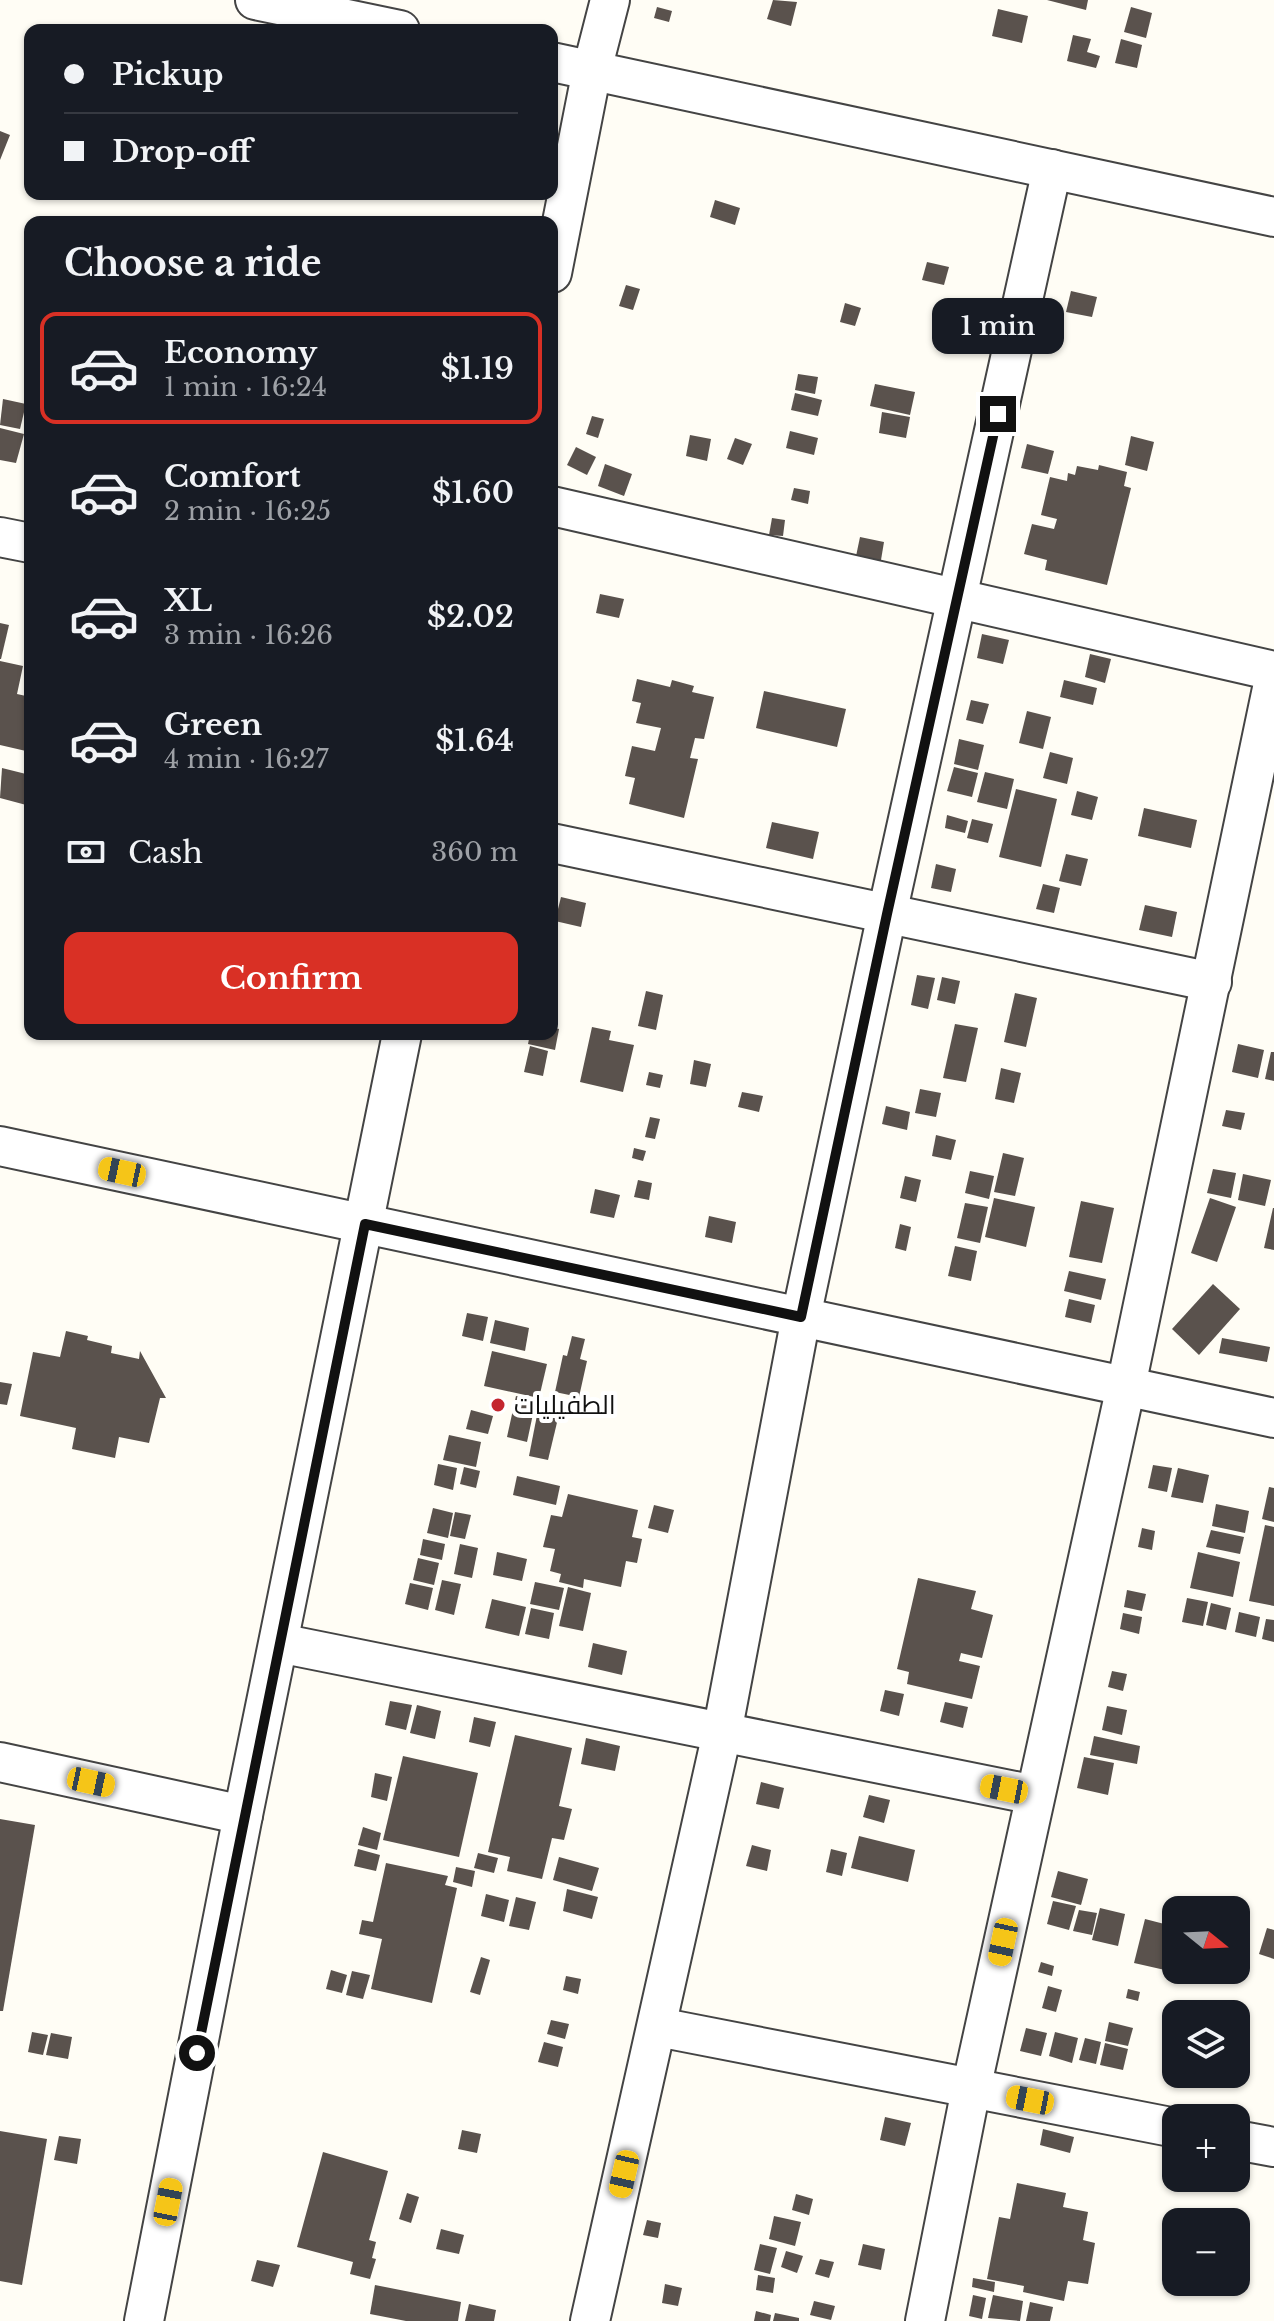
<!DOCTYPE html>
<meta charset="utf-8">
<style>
:root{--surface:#171b24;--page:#242831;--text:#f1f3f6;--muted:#9ea1a6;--line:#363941;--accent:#d93025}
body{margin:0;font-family:"Libre Baskerville",Cairo,serif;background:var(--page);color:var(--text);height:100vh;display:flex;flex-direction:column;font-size:30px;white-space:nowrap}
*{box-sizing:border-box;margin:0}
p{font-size:26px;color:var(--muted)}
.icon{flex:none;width:44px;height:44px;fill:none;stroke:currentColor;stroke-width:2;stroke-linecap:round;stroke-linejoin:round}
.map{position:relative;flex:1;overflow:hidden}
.panel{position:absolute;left:24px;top:216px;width:534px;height:824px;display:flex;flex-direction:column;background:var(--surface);border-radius:16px;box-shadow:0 2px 6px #0004}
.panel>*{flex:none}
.guide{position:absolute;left:24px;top:24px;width:534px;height:176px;border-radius:16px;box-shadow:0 2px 6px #0004;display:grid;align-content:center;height:176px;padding:0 40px;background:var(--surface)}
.needle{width:52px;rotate:108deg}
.controls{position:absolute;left:1162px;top:1896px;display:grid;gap:16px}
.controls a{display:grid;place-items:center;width:88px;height:88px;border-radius:16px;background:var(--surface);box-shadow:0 2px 6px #0004;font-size:40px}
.end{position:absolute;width:36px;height:36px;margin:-18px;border:10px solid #111;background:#fff;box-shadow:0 0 0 4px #fff}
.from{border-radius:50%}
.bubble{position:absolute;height:56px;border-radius:16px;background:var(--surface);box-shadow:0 2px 6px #0004;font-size:26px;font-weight:600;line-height:56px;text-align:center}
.car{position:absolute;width:24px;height:48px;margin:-24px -12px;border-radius:10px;box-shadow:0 0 6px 2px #0007;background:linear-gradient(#f5c518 24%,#345 0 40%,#f5c518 0 76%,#345 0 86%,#f5c518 0)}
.guide b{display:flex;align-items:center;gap:28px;height:76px;font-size:30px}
.guide b+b{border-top:2px solid var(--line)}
.guide i{width:20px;height:20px;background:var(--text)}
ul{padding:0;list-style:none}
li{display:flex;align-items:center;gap:24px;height:112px;margin:0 16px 12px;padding:0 24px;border:4px solid transparent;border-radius:16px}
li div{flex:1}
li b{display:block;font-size:30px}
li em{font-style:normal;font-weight:600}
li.active{border-color:var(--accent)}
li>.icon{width:72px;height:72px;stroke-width:1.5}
h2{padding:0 40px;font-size:36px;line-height:96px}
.pay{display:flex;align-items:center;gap:20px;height:88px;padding:0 40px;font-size:30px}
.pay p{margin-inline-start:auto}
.button{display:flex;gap:16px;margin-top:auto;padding:16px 40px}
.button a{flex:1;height:92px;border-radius:16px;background:var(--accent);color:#fff;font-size:32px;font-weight:600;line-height:92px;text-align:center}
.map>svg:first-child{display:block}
.building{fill:#5a524d}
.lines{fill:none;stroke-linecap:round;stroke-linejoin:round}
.street-casing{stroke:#444;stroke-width:42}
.street{stroke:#fff;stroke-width:38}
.route{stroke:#111;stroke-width:10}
.poi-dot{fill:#c4262e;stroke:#fff;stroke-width:3}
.labels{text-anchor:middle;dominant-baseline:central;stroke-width:8;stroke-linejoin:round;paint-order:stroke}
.poi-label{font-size:26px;fill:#111;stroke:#fff;text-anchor:start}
</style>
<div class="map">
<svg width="1274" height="2321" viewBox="0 0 1274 2321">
<rect width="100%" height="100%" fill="#fffdf5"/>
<g class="building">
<polygon points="773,0 797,2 791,26 767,19"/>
<polygon points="1047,0 1088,0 1086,10"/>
<polygon points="657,7 672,11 669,22 654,18"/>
<polygon points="1131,7 1152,13 1146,38 1124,32"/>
<polygon points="998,9 1028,16 1022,43 992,36"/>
<polygon points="1073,35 1091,39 1087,52 1100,56 1096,68 1067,61"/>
<polygon points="1121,39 1142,45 1137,68 1115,63"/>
<polygon points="0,131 10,135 0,160"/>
<polygon points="715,200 740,208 735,225 710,217"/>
<polygon points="927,262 949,267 944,285 922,280"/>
<polygon points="626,285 640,289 633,310 619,306"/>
<polygon points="1071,291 1097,297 1092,317 1066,312"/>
<polygon points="845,303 861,308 855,326 840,322"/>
<polygon points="798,374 818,377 815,394 795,390"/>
<polygon points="875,384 915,392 910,415 870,406"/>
<polygon points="795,393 822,400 818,416 791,410"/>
<polygon points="3,399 26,404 20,429 0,425"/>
<polygon points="882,412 910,417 906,438 879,433"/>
<polygon points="592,416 604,419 598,438 586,434"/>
<polygon points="0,428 24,434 16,463 0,460"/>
<polygon points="790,431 818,438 814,455 786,448"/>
<polygon points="690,435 711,439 707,461 686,456"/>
<polygon points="1131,436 1154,442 1147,471 1125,465"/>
<polygon points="735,438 752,444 743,465 727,459"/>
<polygon points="1027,444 1054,451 1048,474 1021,468"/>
<polygon points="576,447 596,457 587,475 567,465"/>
<polygon points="605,464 632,474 624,496 598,486"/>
<polygon points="1099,465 1127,472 1124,486 1131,488 1107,585 1045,570 1047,560 1024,554 1032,524 1054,529 1057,519 1041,515 1050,477 1067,481 1068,473 1075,475 1077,466 1098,470"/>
<polygon points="794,488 810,491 808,504 791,500"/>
<polygon points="772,518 785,520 783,536 769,535"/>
<polygon points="860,537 884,542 880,566 855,561"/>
<polygon points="600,594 624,599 619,618 596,613"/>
<polygon points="0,623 9,625 1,659 0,659"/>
<polygon points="982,634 1009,640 1003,664 977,658"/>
<polygon points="1090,654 1111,659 1105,683 1085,677"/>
<polygon points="0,661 23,666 17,694 26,696 30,683 30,742 26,751 0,745"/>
<polygon points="637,679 670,687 672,680 694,686 692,692 714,697 704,739 695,738 690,758 698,759 684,818 629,804 635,778 625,776 632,746 655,751 661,728 636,723 641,703 632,701"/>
<polygon points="1064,680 1097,688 1093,705 1060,697"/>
<polygon points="764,691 846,709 837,747 756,728"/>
<polygon points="971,700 989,704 983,724 966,720"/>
<polygon points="1027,711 1051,717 1043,749 1019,743"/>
<polygon points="959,739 984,745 978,770 954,764"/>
<polygon points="1050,752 1073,758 1067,784 1043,778"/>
<polygon points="954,767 978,773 972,797 947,791"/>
<polygon points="2,768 30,775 30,806 0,798"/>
<polygon points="985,772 1014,779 1007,809 977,802"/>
<polygon points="1016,789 1057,799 1041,867 999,857"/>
<polygon points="1077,791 1098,797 1092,820 1071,815"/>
<polygon points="1144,808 1197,820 1191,848 1138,836"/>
<polygon points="947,815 968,821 965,833 945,828"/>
<polygon points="972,819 993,824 988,843 967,838"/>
<polygon points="772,822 819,832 813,859 766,848"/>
<polygon points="1066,854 1088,859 1081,886 1059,881"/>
<polygon points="936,864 956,869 951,892 931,888"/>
<polygon points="1043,884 1060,888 1054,913 1036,909"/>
<polygon points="561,897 586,903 581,927 555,921"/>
<polygon points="1145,905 1177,912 1172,937 1139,930"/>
<polygon points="917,975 935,978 928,1009 911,1005"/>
<polygon points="942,977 960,981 955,1004 937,1000"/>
<polygon points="646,991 663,995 656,1030 638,1026"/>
<polygon points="1015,993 1037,998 1026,1047 1004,1042"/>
<polygon points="955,1024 978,1028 966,1082 943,1078"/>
<polygon points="552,1027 559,1029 555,1050 528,1044 530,1034 552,1034"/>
<polygon points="592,1027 611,1031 609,1040 634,1045 623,1092 580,1082"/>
<polygon points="1238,1044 1264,1050 1258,1078 1232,1072"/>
<polygon points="530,1046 548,1051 543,1076 524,1072"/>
<polygon points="1271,1052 1274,1052 1274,1081 1265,1079"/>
<polygon points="694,1060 711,1064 706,1087 690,1084"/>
<polygon points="1001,1068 1021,1073 1014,1103 995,1099"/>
<polygon points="649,1072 663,1075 660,1088 646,1085"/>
<polygon points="920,1089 941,1093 936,1117 915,1113"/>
<polygon points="742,1092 763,1096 759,1112 738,1107"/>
<polygon points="886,1106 910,1112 907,1130 882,1124"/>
<polygon points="1226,1110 1245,1113 1241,1130 1222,1126"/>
<polygon points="650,1117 660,1119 655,1139 645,1137"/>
<polygon points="936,1135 956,1140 951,1160 932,1156"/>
<polygon points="634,1148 646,1151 643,1161 632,1158"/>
<polygon points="1003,1153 1024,1158 1015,1196 994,1192"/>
<polygon points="1213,1169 1236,1173 1231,1198 1207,1193"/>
<polygon points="970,1171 994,1176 989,1199 965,1193"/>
<polygon points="1243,1174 1271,1180 1265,1206 1238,1200"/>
<polygon points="905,1176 921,1180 916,1202 900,1198"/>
<polygon points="638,1180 652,1183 649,1200 634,1197"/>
<polygon points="595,1189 620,1195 614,1218 590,1213"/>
<polygon points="994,1198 1035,1207 1026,1247 985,1237"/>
<polygon points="1210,1198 1236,1207 1217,1262 1191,1253"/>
<polygon points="1081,1201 1114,1208 1102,1263 1069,1257"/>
<polygon points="965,1203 988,1207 980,1243 957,1238"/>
<polygon points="1273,1208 1274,1208 1274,1250 1264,1248"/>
<polygon points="709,1216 736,1222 732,1243 705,1237"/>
<polygon points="900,1224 911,1227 906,1251 895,1248"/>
<polygon points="955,1246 977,1251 971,1281 948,1276"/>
<polygon points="1069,1271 1106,1279 1101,1300 1064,1291"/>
<polygon points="1213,1284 1240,1309 1199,1355 1172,1329"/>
<polygon points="1069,1299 1095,1305 1091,1323 1065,1317"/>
<polygon points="467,1313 488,1317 483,1341 462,1336"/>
<polygon points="495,1320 529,1328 525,1351 490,1343"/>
<polygon points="66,1331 88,1336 87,1340 112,1346 111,1353 139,1359 140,1351 166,1398 160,1398 149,1443 119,1437 115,1458 72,1449 76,1428 20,1416 33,1352 60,1357"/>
<polygon points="572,1336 585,1339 580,1359 587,1361 579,1397 555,1392 563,1355 567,1356"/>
<polygon points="1222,1338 1270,1347 1267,1362 1219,1353"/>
<polygon points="492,1351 547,1364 539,1398 484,1386"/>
<polygon points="0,1382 12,1384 7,1405 0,1404"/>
<polygon points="516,1396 536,1400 527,1442 507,1437"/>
<polygon points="539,1405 560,1410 548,1460 529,1456"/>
<polygon points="471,1410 493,1416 488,1434 466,1429"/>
<polygon points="449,1435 481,1442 476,1467 443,1460"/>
<polygon points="438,1464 457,1468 453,1490 434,1485"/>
<polygon points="1153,1465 1172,1468 1167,1492 1148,1488"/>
<polygon points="464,1467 480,1471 476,1488 460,1484"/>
<polygon points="1178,1468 1209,1475 1203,1503 1171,1497"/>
<polygon points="517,1476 560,1486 556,1505 513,1495"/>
<polygon points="1269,1487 1274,1488 1274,1522 1262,1519"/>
<polygon points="568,1494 638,1510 632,1537 642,1539 637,1563 626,1561 621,1587 584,1579 583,1588 559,1582 561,1574 550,1571 555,1549 543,1547 551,1515 562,1517"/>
<polygon points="1216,1504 1249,1511 1245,1533 1212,1526"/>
<polygon points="654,1505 674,1510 668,1533 648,1528"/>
<polygon points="433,1508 453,1513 448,1538 427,1533"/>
<polygon points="455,1512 471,1515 465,1539 450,1536"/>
<polygon points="1265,1525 1274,1527 1274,1606 1249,1601"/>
<polygon points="1142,1528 1155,1531 1152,1550 1138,1547"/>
<polygon points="1211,1530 1244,1537 1240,1554 1206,1547"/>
<polygon points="423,1539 445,1544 442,1560 420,1555"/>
<polygon points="460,1544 478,1548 472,1578 454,1574"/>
<polygon points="497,1552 527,1559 522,1581 493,1575"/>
<polygon points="1198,1552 1240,1562 1233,1597 1190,1588"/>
<polygon points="418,1558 439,1563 434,1585 413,1580"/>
<polygon points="918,1578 976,1591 971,1609 993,1615 982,1658 961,1653 959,1661 980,1666 972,1699 907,1684 909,1672 897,1669"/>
<polygon points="442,1580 461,1584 454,1615 435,1610"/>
<polygon points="535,1582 564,1588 559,1610 530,1604"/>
<polygon points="410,1583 433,1588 428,1610 405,1604"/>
<polygon points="568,1587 591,1593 583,1631 559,1626"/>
<polygon points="1127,1590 1146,1594 1142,1611 1124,1607"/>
<polygon points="1187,1598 1208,1602 1203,1626 1182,1622"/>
<polygon points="492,1599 526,1607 519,1636 485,1628"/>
<polygon points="1211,1603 1231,1608 1226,1630 1206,1625"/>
<polygon points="531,1608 554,1613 549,1639 525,1634"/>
<polygon points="1239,1612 1260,1617 1256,1637 1235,1632"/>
<polygon points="1123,1613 1142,1617 1139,1634 1120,1629"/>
<polygon points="1266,1619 1274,1620 1274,1642 1262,1639"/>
<polygon points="593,1643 627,1651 622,1675 588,1667"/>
<polygon points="1112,1671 1127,1674 1123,1691 1108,1687"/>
<polygon points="885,1690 904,1694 899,1716 880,1711"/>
<polygon points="390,1701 412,1705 406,1730 385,1725"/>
<polygon points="945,1702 968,1707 963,1728 940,1722"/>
<polygon points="417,1705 441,1711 435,1739 410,1733"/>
<polygon points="1107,1706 1127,1710 1122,1735 1102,1730"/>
<polygon points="474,1717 496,1722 490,1747 469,1742"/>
<polygon points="515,1735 572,1748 559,1806 572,1809 564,1840 552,1838 542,1879 507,1871 510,1857 488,1852"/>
<polygon points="1094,1736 1140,1746 1137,1764 1090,1755"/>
<polygon points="586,1738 620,1746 615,1771 581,1764"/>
<polygon points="403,1756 478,1773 459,1857 383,1840"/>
<polygon points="1084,1757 1114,1763 1108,1795 1077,1788"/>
<polygon points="375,1773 392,1777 387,1801 371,1797"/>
<polygon points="761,1782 784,1788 779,1809 756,1804"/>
<polygon points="869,1795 890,1800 884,1823 863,1817"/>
<polygon points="0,1819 35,1825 3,2011 0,2011"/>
<polygon points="363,1827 381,1833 377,1850 358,1845"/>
<polygon points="859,1836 915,1850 908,1882 851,1868"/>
<polygon points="752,1845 771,1850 767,1871 746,1866"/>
<polygon points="358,1849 380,1855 376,1871 354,1866"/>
<polygon points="831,1849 847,1853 842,1876 826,1872"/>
<polygon points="478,1853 498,1858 494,1873 474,1868"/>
<polygon points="559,1857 599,1868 592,1891 553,1880"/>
<polygon points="386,1863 448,1876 445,1885 457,1888 432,2003 371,1989 382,1939 359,1934 362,1920 373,1922"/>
<polygon points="456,1867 475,1871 472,1887 453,1882"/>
<polygon points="1058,1871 1088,1879 1081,1905 1051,1897"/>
<polygon points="567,1889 598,1897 592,1919 563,1911"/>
<polygon points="486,1894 509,1900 504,1922 481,1916"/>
<polygon points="516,1897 536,1902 529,1930 509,1926"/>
<polygon points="1053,1901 1076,1906 1069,1930 1047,1924"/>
<polygon points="1100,1908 1125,1914 1118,1946 1092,1940"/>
<polygon points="1079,1910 1097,1913 1092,1935 1073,1931"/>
<polygon points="1145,1919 1176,1927 1165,1970 1134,1963"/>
<polygon points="1267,1928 1274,1930 1274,1959 1259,1954"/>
<polygon points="481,1957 490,1960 480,1995 470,1992"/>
<polygon points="1041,1962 1054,1966 1052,1976 1038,1972"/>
<polygon points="331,1970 347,1975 342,1993 326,1989"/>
<polygon points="352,1971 370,1975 363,1999 346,1995"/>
<polygon points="566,1976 581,1979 578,1994 563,1990"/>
<polygon points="1048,1986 1062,1990 1056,2012 1042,2008"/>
<polygon points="1128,1989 1140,1992 1138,2001 1126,1998"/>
<polygon points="551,2020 569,2024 565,2039 547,2034"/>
<polygon points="1109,2022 1133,2028 1128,2046 1105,2041"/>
<polygon points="1026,2028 1047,2033 1041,2056 1020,2051"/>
<polygon points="32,2032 48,2035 43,2055 28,2052"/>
<polygon points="1055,2032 1078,2038 1072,2063 1049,2056"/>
<polygon points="51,2033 72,2037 68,2059 46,2055"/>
<polygon points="1085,2038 1101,2042 1096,2064 1079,2060"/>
<polygon points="544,2042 563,2047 558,2067 538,2062"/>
<polygon points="1105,2043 1128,2049 1123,2070 1100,2065"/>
<polygon points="885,2117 911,2123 905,2146 880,2140"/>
<polygon points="1043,2129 1074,2137 1070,2153 1040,2145"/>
<polygon points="462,2130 481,2134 477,2153 458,2149"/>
<polygon points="0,2131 47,2139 22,2285 0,2281"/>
<polygon points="59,2136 81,2139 77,2164 54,2160"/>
<polygon points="323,2152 388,2171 369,2240 376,2242 372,2258 376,2259 370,2279 350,2274 353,2262 297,2247"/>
<polygon points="1017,2183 1066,2193 1063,2207 1088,2212 1083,2240 1095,2243 1088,2284 1068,2281 1064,2301 1023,2292 1024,2286 987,2279 999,2217 1010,2219"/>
<polygon points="407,2193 419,2197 411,2223 399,2219"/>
<polygon points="796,2194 813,2199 809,2215 792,2210"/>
<polygon points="774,2216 801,2222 795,2246 769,2239"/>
<polygon points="647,2220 661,2223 658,2238 643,2235"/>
<polygon points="441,2229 464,2235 459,2254 436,2249"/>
<polygon points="760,2244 777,2248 770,2274 754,2270"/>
<polygon points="863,2244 885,2249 881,2270 858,2265"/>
<polygon points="786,2251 803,2256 797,2273 781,2267"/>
<polygon points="820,2259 834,2262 829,2278 815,2274"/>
<polygon points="257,2260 280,2265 273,2287 251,2281"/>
<polygon points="758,2275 775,2278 773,2293 756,2290"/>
<polygon points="973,2278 995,2282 994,2292 972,2287"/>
<polygon points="665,2284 682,2288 678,2306 662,2303"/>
<polygon points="375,2285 461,2302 458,2321 406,2321 370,2314"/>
<polygon points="973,2295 986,2298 982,2319 969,2316"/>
<polygon points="993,2295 1023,2301 1020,2321 988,2318"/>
<polygon points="814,2301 835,2306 831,2320 810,2315"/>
<polygon points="1030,2302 1053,2307 1050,2321 1026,2321"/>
<polygon points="469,2304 496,2310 494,2321 465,2321"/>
<polygon points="756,2311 771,2315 770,2321 754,2321"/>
<polygon points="775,2313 799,2318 799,2321 773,2321"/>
</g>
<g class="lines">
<defs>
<g id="street">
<polyline points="255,0 400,30"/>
<polyline points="552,62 1274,217"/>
<polyline points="552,273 592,70 610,0"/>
<polyline points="552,506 1274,671"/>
<polyline points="0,537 30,543"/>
<polyline points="552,843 1212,982"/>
<polyline points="0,1146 1274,1418"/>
<polyline points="279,1643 1035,1795"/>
<polyline points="0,1762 243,1815"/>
<polyline points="658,2027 1176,2128"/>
<polyline points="1236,2140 1274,2147"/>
<polyline points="144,2321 243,1815 402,1034"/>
<polyline points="590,2321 722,1733 801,1317 887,914 1052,169"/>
<polyline points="925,2321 971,2089 1126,1386 1274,679"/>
</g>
</defs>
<use href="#street" class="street-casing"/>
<use href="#street" class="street"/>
</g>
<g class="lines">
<polyline class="route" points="197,2053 365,1224 801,1317 887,914 998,414"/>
</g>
<circle class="poi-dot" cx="498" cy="1405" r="8"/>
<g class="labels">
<g class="poi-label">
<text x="514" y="1405">الطفيليات</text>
</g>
</g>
</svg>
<div class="controls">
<a><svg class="needle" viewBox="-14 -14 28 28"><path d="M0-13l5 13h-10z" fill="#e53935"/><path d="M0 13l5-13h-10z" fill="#9ea1a6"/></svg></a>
<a><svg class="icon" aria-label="layers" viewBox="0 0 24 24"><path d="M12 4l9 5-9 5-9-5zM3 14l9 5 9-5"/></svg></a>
<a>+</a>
<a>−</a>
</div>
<i class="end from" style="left:197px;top:2053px"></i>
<i class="end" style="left:998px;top:414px"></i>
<div class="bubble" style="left:932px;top:298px;width:132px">1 min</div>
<i class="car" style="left:122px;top:1172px;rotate:282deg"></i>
<i class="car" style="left:91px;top:1782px;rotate:102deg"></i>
<i class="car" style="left:1004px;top:1789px;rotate:281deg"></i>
<i class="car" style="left:1003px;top:1942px;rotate:192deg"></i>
<i class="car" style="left:1030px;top:2100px;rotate:281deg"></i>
<i class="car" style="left:624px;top:2174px;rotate:193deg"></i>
<i class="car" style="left:168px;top:2202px;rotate:11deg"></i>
<div class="guide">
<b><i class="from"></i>Pickup</b>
<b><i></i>Drop-off</b>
</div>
<section class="panel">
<h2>Choose a ride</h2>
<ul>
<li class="active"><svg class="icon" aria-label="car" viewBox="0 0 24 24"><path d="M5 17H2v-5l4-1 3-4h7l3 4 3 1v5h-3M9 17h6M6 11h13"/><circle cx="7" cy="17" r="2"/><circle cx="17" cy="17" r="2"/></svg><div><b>Economy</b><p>1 min · 16:24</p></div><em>$1.19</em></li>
<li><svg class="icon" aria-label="car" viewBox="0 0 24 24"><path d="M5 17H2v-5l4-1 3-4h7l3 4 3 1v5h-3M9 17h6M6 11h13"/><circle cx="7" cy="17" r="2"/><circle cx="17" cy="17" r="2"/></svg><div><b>Comfort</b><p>2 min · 16:25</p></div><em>$1.60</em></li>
<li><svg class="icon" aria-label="car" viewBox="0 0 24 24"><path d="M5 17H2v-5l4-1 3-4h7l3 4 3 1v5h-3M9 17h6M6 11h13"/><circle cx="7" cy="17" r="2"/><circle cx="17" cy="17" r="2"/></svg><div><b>XL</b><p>3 min · 16:26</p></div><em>$2.02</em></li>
<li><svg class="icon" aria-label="car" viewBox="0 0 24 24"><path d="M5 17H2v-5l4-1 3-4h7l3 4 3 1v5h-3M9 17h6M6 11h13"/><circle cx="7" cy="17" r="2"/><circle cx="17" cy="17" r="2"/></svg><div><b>Green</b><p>4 min · 16:27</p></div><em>$1.64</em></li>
</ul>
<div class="pay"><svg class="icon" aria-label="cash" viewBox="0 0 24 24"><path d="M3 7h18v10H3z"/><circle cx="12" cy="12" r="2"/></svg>Cash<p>360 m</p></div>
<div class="button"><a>Confirm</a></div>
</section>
</div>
